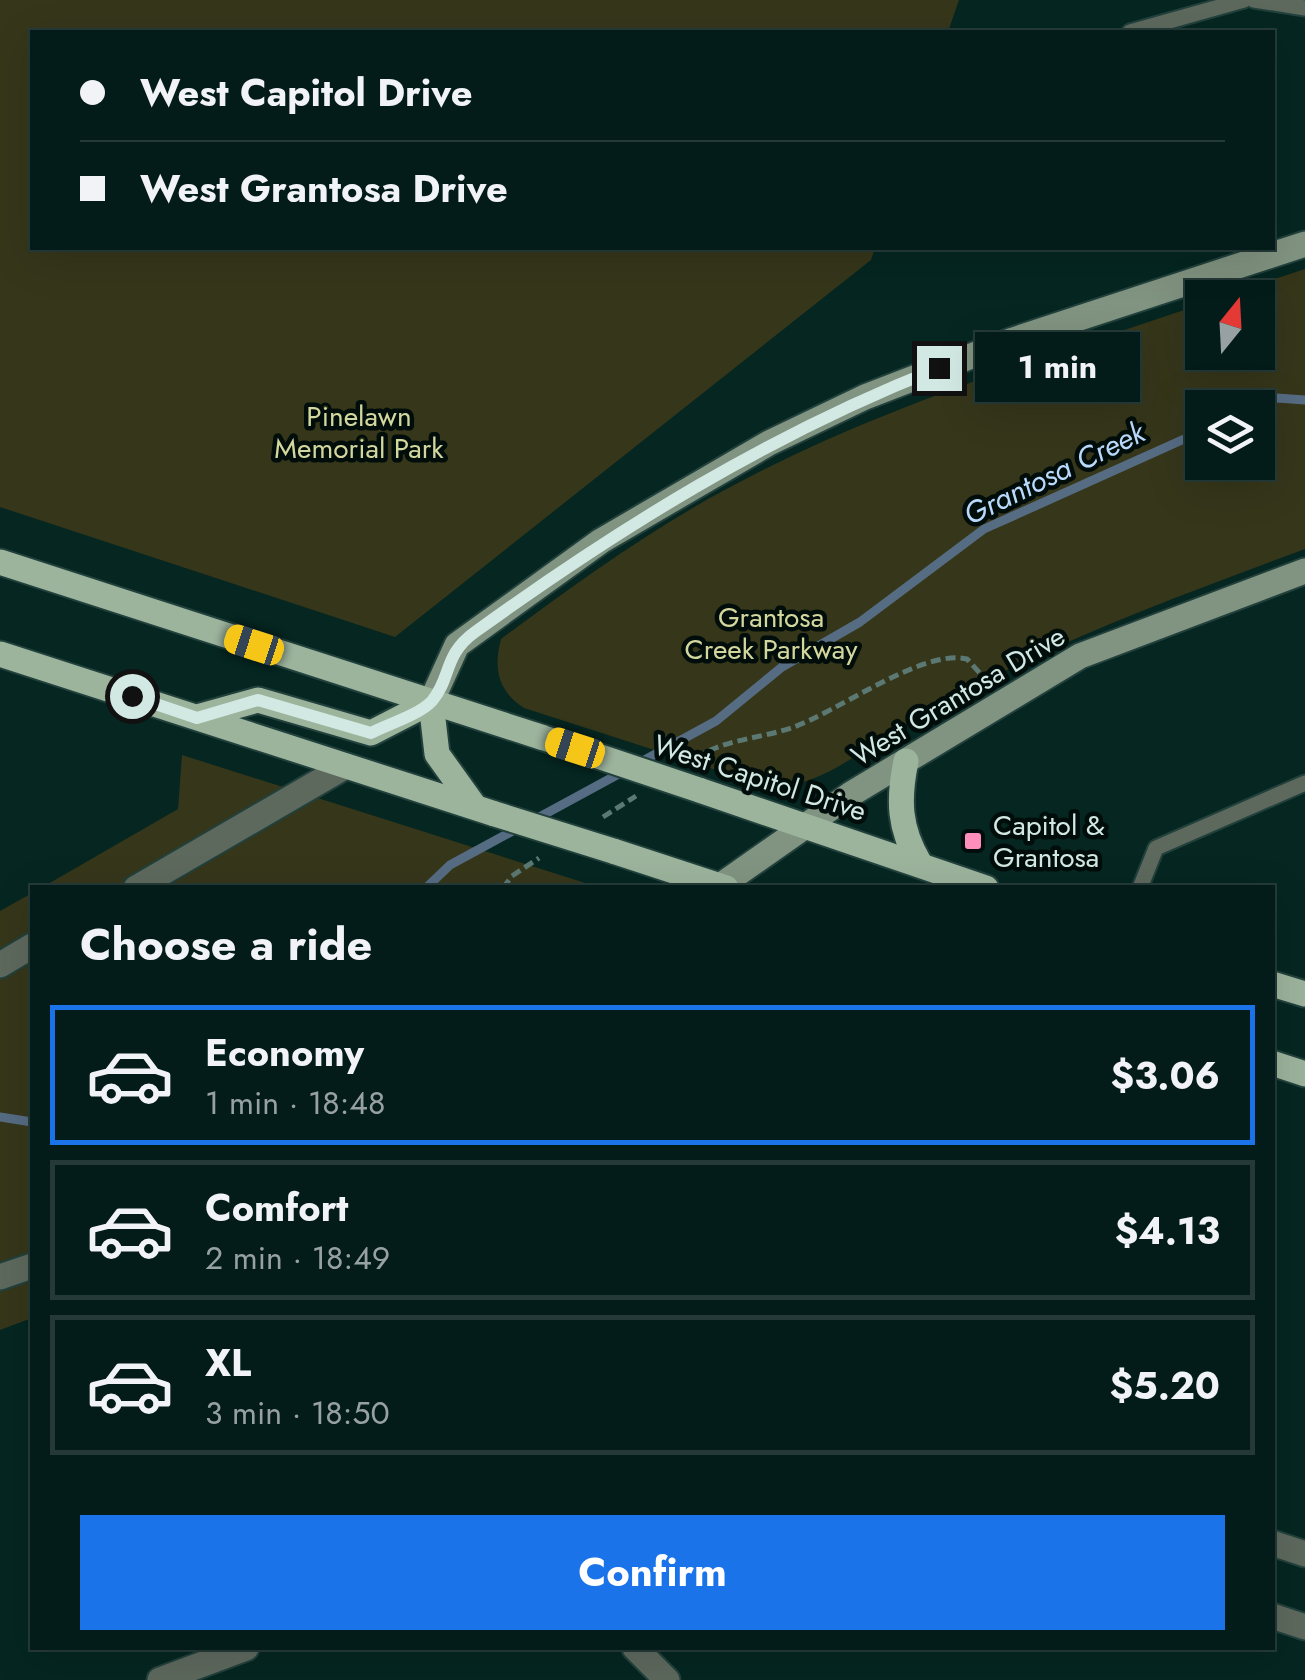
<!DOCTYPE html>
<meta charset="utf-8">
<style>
:root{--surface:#041c19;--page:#0d2522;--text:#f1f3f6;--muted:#97a1a2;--line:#253a38;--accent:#1a73e8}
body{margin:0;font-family:Jost,sans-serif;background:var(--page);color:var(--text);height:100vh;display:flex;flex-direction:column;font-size:38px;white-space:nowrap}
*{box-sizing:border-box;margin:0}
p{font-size:32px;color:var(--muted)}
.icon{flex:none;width:55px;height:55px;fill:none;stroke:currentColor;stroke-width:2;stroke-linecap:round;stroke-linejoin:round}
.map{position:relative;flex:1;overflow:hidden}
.sheet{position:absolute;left:30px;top:885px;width:1245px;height:765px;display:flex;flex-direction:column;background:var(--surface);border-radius:0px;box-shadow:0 10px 40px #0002,0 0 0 2px var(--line)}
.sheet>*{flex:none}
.banner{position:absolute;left:30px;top:30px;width:1245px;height:220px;border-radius:0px;box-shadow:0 10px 40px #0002,0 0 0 2px var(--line);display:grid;align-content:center;height:220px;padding:0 50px;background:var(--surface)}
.needle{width:65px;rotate:18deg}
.tools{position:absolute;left:1185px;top:280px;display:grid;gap:20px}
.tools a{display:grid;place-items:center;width:90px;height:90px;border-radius:0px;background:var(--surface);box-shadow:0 10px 40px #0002,0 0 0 2px var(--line);font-size:50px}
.end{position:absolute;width:45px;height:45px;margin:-22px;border:12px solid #d2e8e3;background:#111;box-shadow:0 0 0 5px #111}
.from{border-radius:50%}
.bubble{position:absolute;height:70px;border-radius:0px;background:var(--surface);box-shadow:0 10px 40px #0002,0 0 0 2px var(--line);font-size:32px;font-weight:700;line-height:70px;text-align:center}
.car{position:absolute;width:30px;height:60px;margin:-30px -15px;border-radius:12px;box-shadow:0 0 8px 2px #0007;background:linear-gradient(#f5c518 24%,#345 0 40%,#f5c518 0 76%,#345 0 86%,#f5c518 0)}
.banner b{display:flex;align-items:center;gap:35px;height:95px;font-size:38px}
.banner b+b{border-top:2px solid var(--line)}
.banner i{width:25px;height:25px;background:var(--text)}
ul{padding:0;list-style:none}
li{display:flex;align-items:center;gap:30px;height:140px;margin:0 20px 15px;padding:0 30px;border:5px solid var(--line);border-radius:0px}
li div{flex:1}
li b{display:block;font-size:38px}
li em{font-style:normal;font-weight:700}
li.active{border-color:var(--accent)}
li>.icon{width:90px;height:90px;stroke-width:1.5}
h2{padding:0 50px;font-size:45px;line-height:120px}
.cta{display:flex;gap:20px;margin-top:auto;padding:20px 50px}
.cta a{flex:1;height:115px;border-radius:0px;background:var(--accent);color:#fff;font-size:40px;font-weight:700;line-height:115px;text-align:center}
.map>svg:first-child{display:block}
.green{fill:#35361a;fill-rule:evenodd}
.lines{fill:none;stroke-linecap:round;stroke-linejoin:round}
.stream{stroke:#566c83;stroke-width:9}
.lane-casing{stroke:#22413c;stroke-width:19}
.street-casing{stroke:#22413c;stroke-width:29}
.secondary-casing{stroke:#22413c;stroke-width:29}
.primary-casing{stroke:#22413c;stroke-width:29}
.path{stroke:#5c7873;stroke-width:5;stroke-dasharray:10 5;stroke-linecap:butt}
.lane{stroke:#5e695e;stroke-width:15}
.street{stroke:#5e695e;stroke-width:25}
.secondary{stroke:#819381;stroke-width:25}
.primary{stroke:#9cb39c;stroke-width:25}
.primary-bridge-casing{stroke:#22413c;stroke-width:29;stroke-linecap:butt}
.primary-bridge{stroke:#9cb39c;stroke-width:25}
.route{stroke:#d2e8e3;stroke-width:12}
.poi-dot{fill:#fe8ebc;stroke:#010d0a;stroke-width:4}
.labels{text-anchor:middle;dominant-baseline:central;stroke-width:9;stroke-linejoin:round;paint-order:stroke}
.park-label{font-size:28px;fill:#d4d79d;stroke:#010d0a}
.street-label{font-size:28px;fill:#d2e8e3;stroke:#010d0a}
.poi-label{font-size:28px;fill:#d2e8e3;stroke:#010d0a;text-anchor:start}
.water-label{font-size:30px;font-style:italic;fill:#b9dafd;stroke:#010d0a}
</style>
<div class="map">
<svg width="1305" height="1680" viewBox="0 0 1305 1680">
<rect width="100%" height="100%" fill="#052621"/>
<g class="green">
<polygon points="0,0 959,0 948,32 32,32 32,248 875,248 871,260 395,637 0,507"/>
<path d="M1305,269V549C1166,601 1028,651 900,727C860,751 812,794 763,785L524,708C498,691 493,669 501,639C568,589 635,541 708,499C863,412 1036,360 1202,304V352H1258V298L1220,297ZM1202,408H1258V462H1202Z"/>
<polygon points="182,755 598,887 41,888 178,809"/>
<polygon points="32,893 32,1318 0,1330 0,911"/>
</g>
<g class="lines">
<g class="stream">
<polyline points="1255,408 1277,398 1305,400"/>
<polyline points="639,763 716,721 782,667 860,622 984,529 1202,431"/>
<polyline points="534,820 626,770"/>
<polyline points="426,888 450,865 520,827"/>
<polyline points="0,1117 32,1122"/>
</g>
<defs>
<g id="lane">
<polyline points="1254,0 1305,8"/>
<polyline points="1130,32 1244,0"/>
<polyline points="1140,888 1156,848 1305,783"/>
</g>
<g id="street">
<polyline points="136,888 346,766"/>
<polyline points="0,965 32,946"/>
<polyline points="0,1277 32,1266"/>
<polyline points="1272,1543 1305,1554"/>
<polyline points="1272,1616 1305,1627"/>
<polyline points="635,1648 667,1680"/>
<polyline points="160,1680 246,1648"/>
</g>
<g id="secondary">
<polyline points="431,702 457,645 601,541 769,443 865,397 1013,340 1305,244"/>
<polyline points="720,886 851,794 1080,656 1305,571"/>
</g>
<g id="primary">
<polyline points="0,562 544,738"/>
<polyline points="0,654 495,814"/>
<polyline points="431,702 437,754 475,807"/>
<polyline points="197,717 258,700 371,733 431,702"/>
<path d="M906,761C898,800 899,828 919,862"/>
<polyline points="699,790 986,888"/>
<polyline points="613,851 726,888"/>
<polyline points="1272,984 1305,994"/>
<polyline points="1272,1063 1305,1074"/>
</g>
</defs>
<use href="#lane" class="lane-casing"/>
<use href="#street" class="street-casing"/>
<use href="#secondary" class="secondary-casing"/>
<use href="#primary" class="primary-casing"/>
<g class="path">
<path d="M696,758C725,739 758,739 791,728C836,713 923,648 967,659L987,681"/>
<polyline points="603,817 636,796"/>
<polyline points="503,888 512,876 539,858"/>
</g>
<use href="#lane" class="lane"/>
<use href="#street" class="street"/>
<use href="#secondary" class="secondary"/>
<use href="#primary" class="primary"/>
<defs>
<g id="primary-bridge">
<polyline points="544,738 699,790"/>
<polyline points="495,814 613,851"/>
</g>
</defs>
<use href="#primary-bridge" class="primary-bridge-casing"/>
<use href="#primary-bridge" class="primary-bridge"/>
</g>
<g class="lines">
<path class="route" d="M132,696L197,718L258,700L371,733C388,724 419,715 432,701C452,677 443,655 475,632C622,526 771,434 939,368"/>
</g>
<rect class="poi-dot" x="963" y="831" width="20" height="20" rx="5"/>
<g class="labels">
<g class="park-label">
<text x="359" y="416">Pinelawn<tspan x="359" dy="32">Memorial Park</tspan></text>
<text x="771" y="617">Grantosa<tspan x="771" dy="32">Creek Parkway</tspan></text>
</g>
<g class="street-label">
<text transform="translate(958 696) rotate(-31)">West Grantosa Drive</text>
<text transform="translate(760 778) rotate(18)">West Capitol Drive</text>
</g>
<g class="poi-label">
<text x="993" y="825">Capitol &amp;<tspan x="993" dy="32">Grantosa</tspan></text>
</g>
<g class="water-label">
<text transform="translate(1054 473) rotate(-26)">Grantosa Creek</text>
</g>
</g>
</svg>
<div class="tools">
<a><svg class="needle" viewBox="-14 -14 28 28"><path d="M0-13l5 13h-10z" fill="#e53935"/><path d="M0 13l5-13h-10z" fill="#97a1a2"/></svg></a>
<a><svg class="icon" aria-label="layers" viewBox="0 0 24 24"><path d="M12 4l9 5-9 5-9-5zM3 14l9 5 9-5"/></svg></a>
</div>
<i class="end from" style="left:132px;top:696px"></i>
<i class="end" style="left:939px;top:368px"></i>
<div class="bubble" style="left:975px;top:332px;width:165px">1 min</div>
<i class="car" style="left:254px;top:645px;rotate:288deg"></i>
<i class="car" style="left:575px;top:748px;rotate:288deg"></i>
<div class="banner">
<b><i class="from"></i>West Capitol Drive</b>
<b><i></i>West Grantosa Drive</b>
</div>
<section class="sheet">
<h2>Choose a ride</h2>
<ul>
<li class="active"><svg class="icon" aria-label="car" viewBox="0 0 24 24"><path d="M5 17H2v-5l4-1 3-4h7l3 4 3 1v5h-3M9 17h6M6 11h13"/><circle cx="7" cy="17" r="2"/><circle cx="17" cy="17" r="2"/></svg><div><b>Economy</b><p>1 min · 18:48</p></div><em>$3.06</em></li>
<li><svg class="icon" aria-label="car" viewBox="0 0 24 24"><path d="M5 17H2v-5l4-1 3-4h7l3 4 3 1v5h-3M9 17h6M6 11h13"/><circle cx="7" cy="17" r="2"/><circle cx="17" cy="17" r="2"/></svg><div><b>Comfort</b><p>2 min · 18:49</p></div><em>$4.13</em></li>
<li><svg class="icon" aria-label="car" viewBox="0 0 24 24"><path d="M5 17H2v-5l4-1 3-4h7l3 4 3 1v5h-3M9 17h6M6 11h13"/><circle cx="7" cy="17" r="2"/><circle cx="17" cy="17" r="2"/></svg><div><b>XL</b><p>3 min · 18:50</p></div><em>$5.20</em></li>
</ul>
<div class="cta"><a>Confirm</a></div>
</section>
</div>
